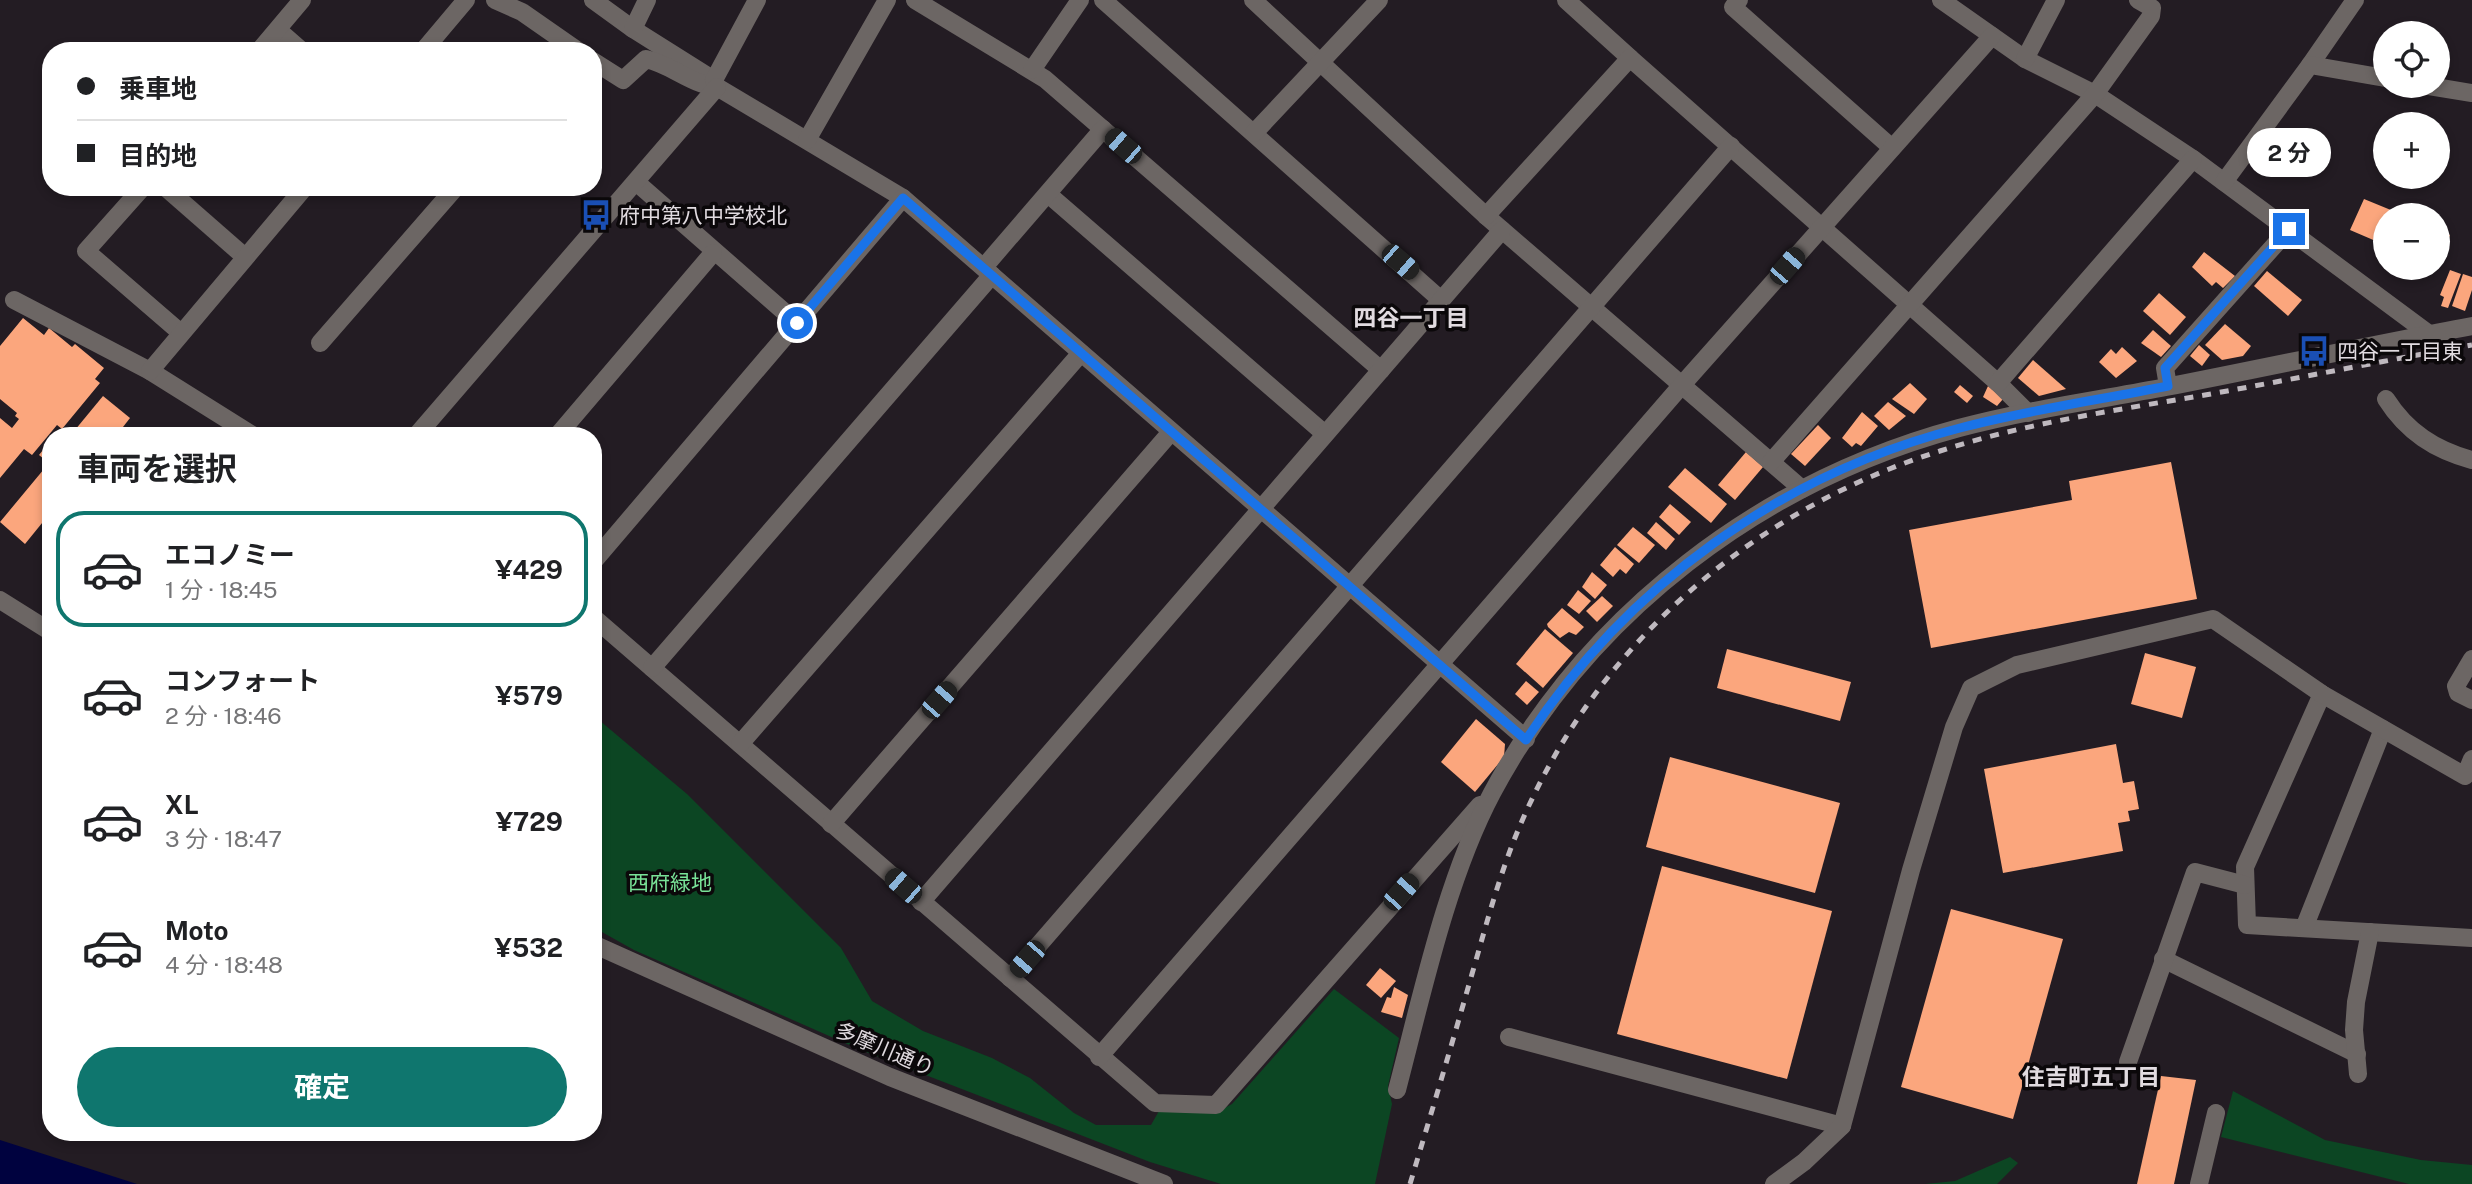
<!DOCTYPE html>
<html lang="ja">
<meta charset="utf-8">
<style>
:root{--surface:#fff;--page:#f6f6f6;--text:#202124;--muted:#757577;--line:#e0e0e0;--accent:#0f766e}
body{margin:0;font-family:"Public Sans","Noto Sans JP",sans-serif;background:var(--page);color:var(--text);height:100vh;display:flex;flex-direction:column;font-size:26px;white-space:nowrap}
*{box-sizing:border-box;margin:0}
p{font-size:23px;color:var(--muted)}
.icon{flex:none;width:38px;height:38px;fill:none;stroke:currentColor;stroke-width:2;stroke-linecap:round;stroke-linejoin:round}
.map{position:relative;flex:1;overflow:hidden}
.details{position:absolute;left:42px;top:427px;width:560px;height:714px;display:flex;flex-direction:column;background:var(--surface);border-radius:28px;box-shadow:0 4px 10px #0003}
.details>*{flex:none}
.banner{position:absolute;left:42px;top:42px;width:560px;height:154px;border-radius:28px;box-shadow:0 4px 10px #0003;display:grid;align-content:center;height:154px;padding:0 35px;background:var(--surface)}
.buttons{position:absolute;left:2373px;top:21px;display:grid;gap:14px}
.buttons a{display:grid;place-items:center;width:77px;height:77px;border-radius:50%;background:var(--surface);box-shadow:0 4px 10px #0003;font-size:35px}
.end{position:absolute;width:32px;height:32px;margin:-16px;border:9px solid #1a73e8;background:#fff;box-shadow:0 0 0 4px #fff}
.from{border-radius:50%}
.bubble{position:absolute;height:49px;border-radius:24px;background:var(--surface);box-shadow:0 4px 10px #0003;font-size:23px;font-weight:700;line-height:49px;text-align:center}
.car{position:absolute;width:21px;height:42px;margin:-21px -10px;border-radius:9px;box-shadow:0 0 5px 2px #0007;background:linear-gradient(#222 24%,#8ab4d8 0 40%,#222 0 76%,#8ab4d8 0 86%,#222 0)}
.banner b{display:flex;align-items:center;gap:24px;height:66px;font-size:26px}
.banner b+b{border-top:2px solid var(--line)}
.banner i{width:18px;height:18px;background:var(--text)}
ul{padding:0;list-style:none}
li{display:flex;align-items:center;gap:21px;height:116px;margin:0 14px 10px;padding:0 21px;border:4px solid transparent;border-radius:28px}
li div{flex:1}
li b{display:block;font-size:26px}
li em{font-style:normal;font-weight:700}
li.selected{border-color:var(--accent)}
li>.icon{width:63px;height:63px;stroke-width:1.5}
h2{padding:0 35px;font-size:32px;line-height:84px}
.primary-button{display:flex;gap:14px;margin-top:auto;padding:14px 35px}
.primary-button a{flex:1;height:80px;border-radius:42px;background:var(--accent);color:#fff;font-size:28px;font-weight:700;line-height:80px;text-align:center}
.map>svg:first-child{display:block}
.green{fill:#0c4623}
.water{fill:#00023f}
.building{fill:#fba67d}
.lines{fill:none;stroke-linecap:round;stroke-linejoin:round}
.minor{stroke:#6c6664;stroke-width:18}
.rail{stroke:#bfb9bf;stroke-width:5;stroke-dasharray:9 9;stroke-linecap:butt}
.route{stroke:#1a73e8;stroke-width:9}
.labels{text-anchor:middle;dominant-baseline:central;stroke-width:7;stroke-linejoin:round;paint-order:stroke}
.poi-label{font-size:21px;fill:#e1dbe0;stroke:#0b080a;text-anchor:start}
.park-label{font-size:21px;fill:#79e398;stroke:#0b080a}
.street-label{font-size:21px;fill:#e1dbe0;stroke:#0b080a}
.neighbourhood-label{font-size:23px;font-weight:bold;fill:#e1dbe0;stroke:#0b080a}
</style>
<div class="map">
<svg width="2472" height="1184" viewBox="0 0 2472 1184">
<rect width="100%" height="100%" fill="#231c23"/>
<g class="green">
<polygon points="593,715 687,794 841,948 872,1001 923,1031 992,1058 1030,1078 1074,1113 1096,1125 1151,1125 1159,1111 1217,1112 1232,1104 1334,989 1399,1038 1388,1086 1392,1104 1375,1184 1221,1184 1150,1162 861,1050 634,950 593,927"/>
<polygon points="2233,1091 2325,1140 2421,1160 2472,1165 2472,1184 2409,1184 2221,1137"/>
<polygon points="2010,1157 2018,1163 1997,1184 1925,1184 1955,1181"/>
</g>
<polygon class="water" points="0,1140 137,1184 0,1184"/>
<g class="building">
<polygon points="2364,199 2403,215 2385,215 2385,245 2350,230"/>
<polygon points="2438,230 2450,235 2438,264"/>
<polygon points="2204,252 2235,276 2223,288 2216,282 2212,286 2192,267"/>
<polygon points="2450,270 2461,274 2448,308 2441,306 2444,297 2440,295"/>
<polygon points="2267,271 2302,300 2288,316 2254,286"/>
<polygon points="2463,274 2472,277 2472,290 2465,311 2452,306"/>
<polygon points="2159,293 2186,317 2170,335 2143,311"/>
<polygon points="23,318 44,335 49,328 72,347 75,344 104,368 95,379 100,383 62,429 57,425 32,455 24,449 0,478 0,418 12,428 19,419 15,416 17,413 0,399 0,346"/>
<polygon points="2225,324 2251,346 2243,356 2222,360 2205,345"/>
<polygon points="2153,330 2171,346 2161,357 2141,343"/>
<polygon points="2199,345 2210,355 2202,366 2190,356"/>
<polygon points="2122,347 2137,361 2116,378 2099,362 2111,349 2116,354"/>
<polygon points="2033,360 2066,389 2039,396 2018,378"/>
<polygon points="1910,383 1927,399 1914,414 1892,399"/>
<polygon points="1960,385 1973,396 1967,403 1954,392"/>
<polygon points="1988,386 2003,399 1997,406 1983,397"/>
<polygon points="103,396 130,418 116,436 70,436"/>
<polygon points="1888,402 1906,416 1889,430 1874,416"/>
<polygon points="1862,412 1878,426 1861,446 1856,443 1852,447 1842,438"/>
<polygon points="1818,425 1831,438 1805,466 1791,454"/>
<polygon points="51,440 51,512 25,544 0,522 49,463 39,455"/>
<polygon points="1746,452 1763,467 1735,500 1718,485"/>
<polygon points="2171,462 2197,599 1931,648 1909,530 2072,500 2069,481"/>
<polygon points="1685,468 1727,504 1711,523 1668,487"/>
<polygon points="1670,504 1691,522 1679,535 1659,517"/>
<polygon points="1656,522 1675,539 1666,550 1647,533"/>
<polygon points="1633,527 1655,545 1639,563 1617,545"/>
<polygon points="1615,547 1634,564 1626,574 1620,569 1613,577 1600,565"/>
<polygon points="1592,572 1607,585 1595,599 1582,587"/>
<polygon points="1578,590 1591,601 1579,614 1567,605"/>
<polygon points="1602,596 1613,606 1597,622 1586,611"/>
<polygon points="1562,608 1584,627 1576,635 1569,632 1560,638 1548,627 1547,624"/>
<polygon points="1545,629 1573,653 1543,688 1516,664"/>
<polygon points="1727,649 1851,682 1840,721 1717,688"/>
<polygon points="2145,653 2196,667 2182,718 2131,704"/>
<polygon points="1526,681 1539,692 1527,705 1515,694"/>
<polygon points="1476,719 1505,744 1504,757 1475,792 1441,762"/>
<polygon points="2116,744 2123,783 2134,781 2139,809 2128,811 2130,821 2118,823 2123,851 2003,873 1984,769"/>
<polygon points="1670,757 1840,803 1815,893 1646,847"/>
<polygon points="1662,866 1832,911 1787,1079 1617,1034"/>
<polygon points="1951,909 2063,939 2013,1119 1901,1087"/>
<polygon points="1380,968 1396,981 1381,998 1366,985"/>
<polygon points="1394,987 1408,995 1402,1018 1381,1012 1387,997 1391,998"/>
<polygon points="2161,1076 2196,1080 2174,1184 2137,1184"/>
</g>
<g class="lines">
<g class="minor">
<polyline points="495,0 522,12 578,51"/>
<polyline points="593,0 633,29 714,80"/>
<polyline points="915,0 1045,79 1381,370"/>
<polyline points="1103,0 1441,300"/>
<polyline points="1253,0 1486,216 1802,489"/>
<polyline points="1566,0 1630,58"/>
<polyline points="1739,0 1733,7 1892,148"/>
<polyline points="1941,0 2025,59 2095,94 2193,159 2429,334"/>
<polyline points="633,29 647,0"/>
<polyline points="278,30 302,51"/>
<polyline points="259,51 302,0"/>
<polyline points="423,51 466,0"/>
<polyline points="2025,59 2056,0"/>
<path d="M593,61L623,80L646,59C672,65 690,84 717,87L903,198L1526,739"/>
<polyline points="2310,65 2355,0"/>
<polyline points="1032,70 1080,0"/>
<polyline points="2429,86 2472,93"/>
<polyline points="717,87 714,80 757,0"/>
<polyline points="1254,133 1379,0"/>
<polyline points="807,140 887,0"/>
<polyline points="636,182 797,323"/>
<polyline points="2224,182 2310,65 2385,78"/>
<polyline points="143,187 86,251 181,333"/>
<polyline points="165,187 245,257"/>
<polyline points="1048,194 1325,434"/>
<polyline points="1486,216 1630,58 1998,383 2028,413"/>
<polyline points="984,267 1103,129"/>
<polyline points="14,300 150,371 254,436"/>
<polyline points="320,343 456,187"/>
<polyline points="150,371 305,187"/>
<polyline points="1998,383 2193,159"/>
<polyline points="2168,386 2165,368 2289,229"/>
<path d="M2386,399C2407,432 2435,450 2472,460"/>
<polyline points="416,436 717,87"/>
<polyline points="557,436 713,253"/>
<polyline points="1771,462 2095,94 2151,16 2152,8 2138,0"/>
<polyline points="593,562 903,198"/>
<polyline points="0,600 51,632"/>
<polyline points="593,617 1155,1103 1216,1105 1480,805"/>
<polyline points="2472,659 2456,686 2458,693 2472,700"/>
<polyline points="652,668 992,275"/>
<polyline points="2322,694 2245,867 2247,925 2472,938"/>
<polyline points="740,744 1081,353"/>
<polyline points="831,824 1171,432"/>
<polyline points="921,902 1502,230"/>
<polyline points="2304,928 2383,729"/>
<polyline points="593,944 890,1077 1164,1184"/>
<polyline points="2163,959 2357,1054"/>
<polyline points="1010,978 1731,146"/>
<polyline points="1509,1037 1842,1126"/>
<polyline points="1099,1057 1681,386 1992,36"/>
<polyline points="2128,1062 2195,872 2245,885"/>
<polyline points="2358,1074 2354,1030 2356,1002 2370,932"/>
<path d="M1397,1090C1422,995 1446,880 1492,793C1589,612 1762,481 1959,428C2027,410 2097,400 2166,387C2268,367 2370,345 2472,326"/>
<polyline points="1774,1184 1804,1162 1842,1126 1911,870 1954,727 1971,688 2017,665 2213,619 2322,694 2465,776 2472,759"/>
<polyline points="2199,1184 2216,1113"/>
</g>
<path class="rail" d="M1410,1184C1431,1114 1452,1044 1472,974C1490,912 1504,856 1533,797C1613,630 1764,506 1940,451C2026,423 2117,410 2205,395C2294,379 2383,361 2472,345"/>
</g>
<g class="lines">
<path class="route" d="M797,323L903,198L1526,740C1626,586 1781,474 1960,428C2028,410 2099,400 2168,386L2165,368L2289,229"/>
</g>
<defs>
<symbol id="bus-bare" viewBox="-9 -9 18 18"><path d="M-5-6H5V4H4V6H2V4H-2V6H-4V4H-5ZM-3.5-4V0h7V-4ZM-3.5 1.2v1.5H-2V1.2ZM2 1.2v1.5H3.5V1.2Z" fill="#1a4fb4" stroke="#0b080a" stroke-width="2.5" paint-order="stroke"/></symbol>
</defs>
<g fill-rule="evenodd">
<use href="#bus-bare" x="574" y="193" width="44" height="44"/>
<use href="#bus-bare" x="2292" y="329" width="44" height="44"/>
</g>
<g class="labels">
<g class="poi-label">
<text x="619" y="215">府中第八中学校北</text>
<text x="2337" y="351">四谷一丁目東</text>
</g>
<g class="park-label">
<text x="670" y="882">西府緑地</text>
</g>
<g class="street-label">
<text transform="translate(885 1049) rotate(23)">多摩川通り</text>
</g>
<g class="neighbourhood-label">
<text x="1411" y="317">四谷一丁目</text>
<text x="2091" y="1076">住吉町五丁目</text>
</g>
</g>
</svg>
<div class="buttons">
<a><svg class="icon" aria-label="locate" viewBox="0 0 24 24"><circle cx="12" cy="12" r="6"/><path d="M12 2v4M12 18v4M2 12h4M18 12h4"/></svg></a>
<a>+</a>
<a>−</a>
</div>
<i class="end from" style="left:797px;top:323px"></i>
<i class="end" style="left:2289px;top:229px"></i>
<div class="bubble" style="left:2247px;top:128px;width:84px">2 分</div>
<i class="car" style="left:1123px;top:146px;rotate:311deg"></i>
<i class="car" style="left:1400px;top:262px;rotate:131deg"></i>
<i class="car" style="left:1787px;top:266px;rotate:41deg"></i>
<i class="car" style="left:939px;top:700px;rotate:41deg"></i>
<i class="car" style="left:903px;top:886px;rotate:311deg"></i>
<i class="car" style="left:1401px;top:892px;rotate:42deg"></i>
<i class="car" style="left:1027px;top:959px;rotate:221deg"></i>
<div class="banner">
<b><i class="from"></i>乗車地</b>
<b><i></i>目的地</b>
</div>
<section class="details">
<h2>車両を選択</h2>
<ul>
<li class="selected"><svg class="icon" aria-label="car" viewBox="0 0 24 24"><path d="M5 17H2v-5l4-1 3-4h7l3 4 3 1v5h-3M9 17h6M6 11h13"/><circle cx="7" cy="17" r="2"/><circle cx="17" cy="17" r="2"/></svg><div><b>エコノミー</b><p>1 分 · 18:45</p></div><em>¥429</em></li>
<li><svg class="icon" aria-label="car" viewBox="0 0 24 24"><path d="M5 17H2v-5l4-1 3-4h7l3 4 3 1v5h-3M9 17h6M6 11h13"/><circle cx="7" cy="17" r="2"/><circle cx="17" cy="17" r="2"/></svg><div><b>コンフォート</b><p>2 分 · 18:46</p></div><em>¥579</em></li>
<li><svg class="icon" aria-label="car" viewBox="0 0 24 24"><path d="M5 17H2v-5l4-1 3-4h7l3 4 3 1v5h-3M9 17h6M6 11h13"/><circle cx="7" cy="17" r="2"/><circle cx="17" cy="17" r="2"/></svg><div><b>XL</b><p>3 分 · 18:47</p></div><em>¥729</em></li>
<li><svg class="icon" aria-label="car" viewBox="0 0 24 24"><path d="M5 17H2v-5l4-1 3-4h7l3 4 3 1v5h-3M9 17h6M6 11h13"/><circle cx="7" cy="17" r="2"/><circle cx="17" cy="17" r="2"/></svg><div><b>Moto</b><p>4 分 · 18:48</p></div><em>¥532</em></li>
</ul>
<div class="primary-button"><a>確定</a></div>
</section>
</div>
